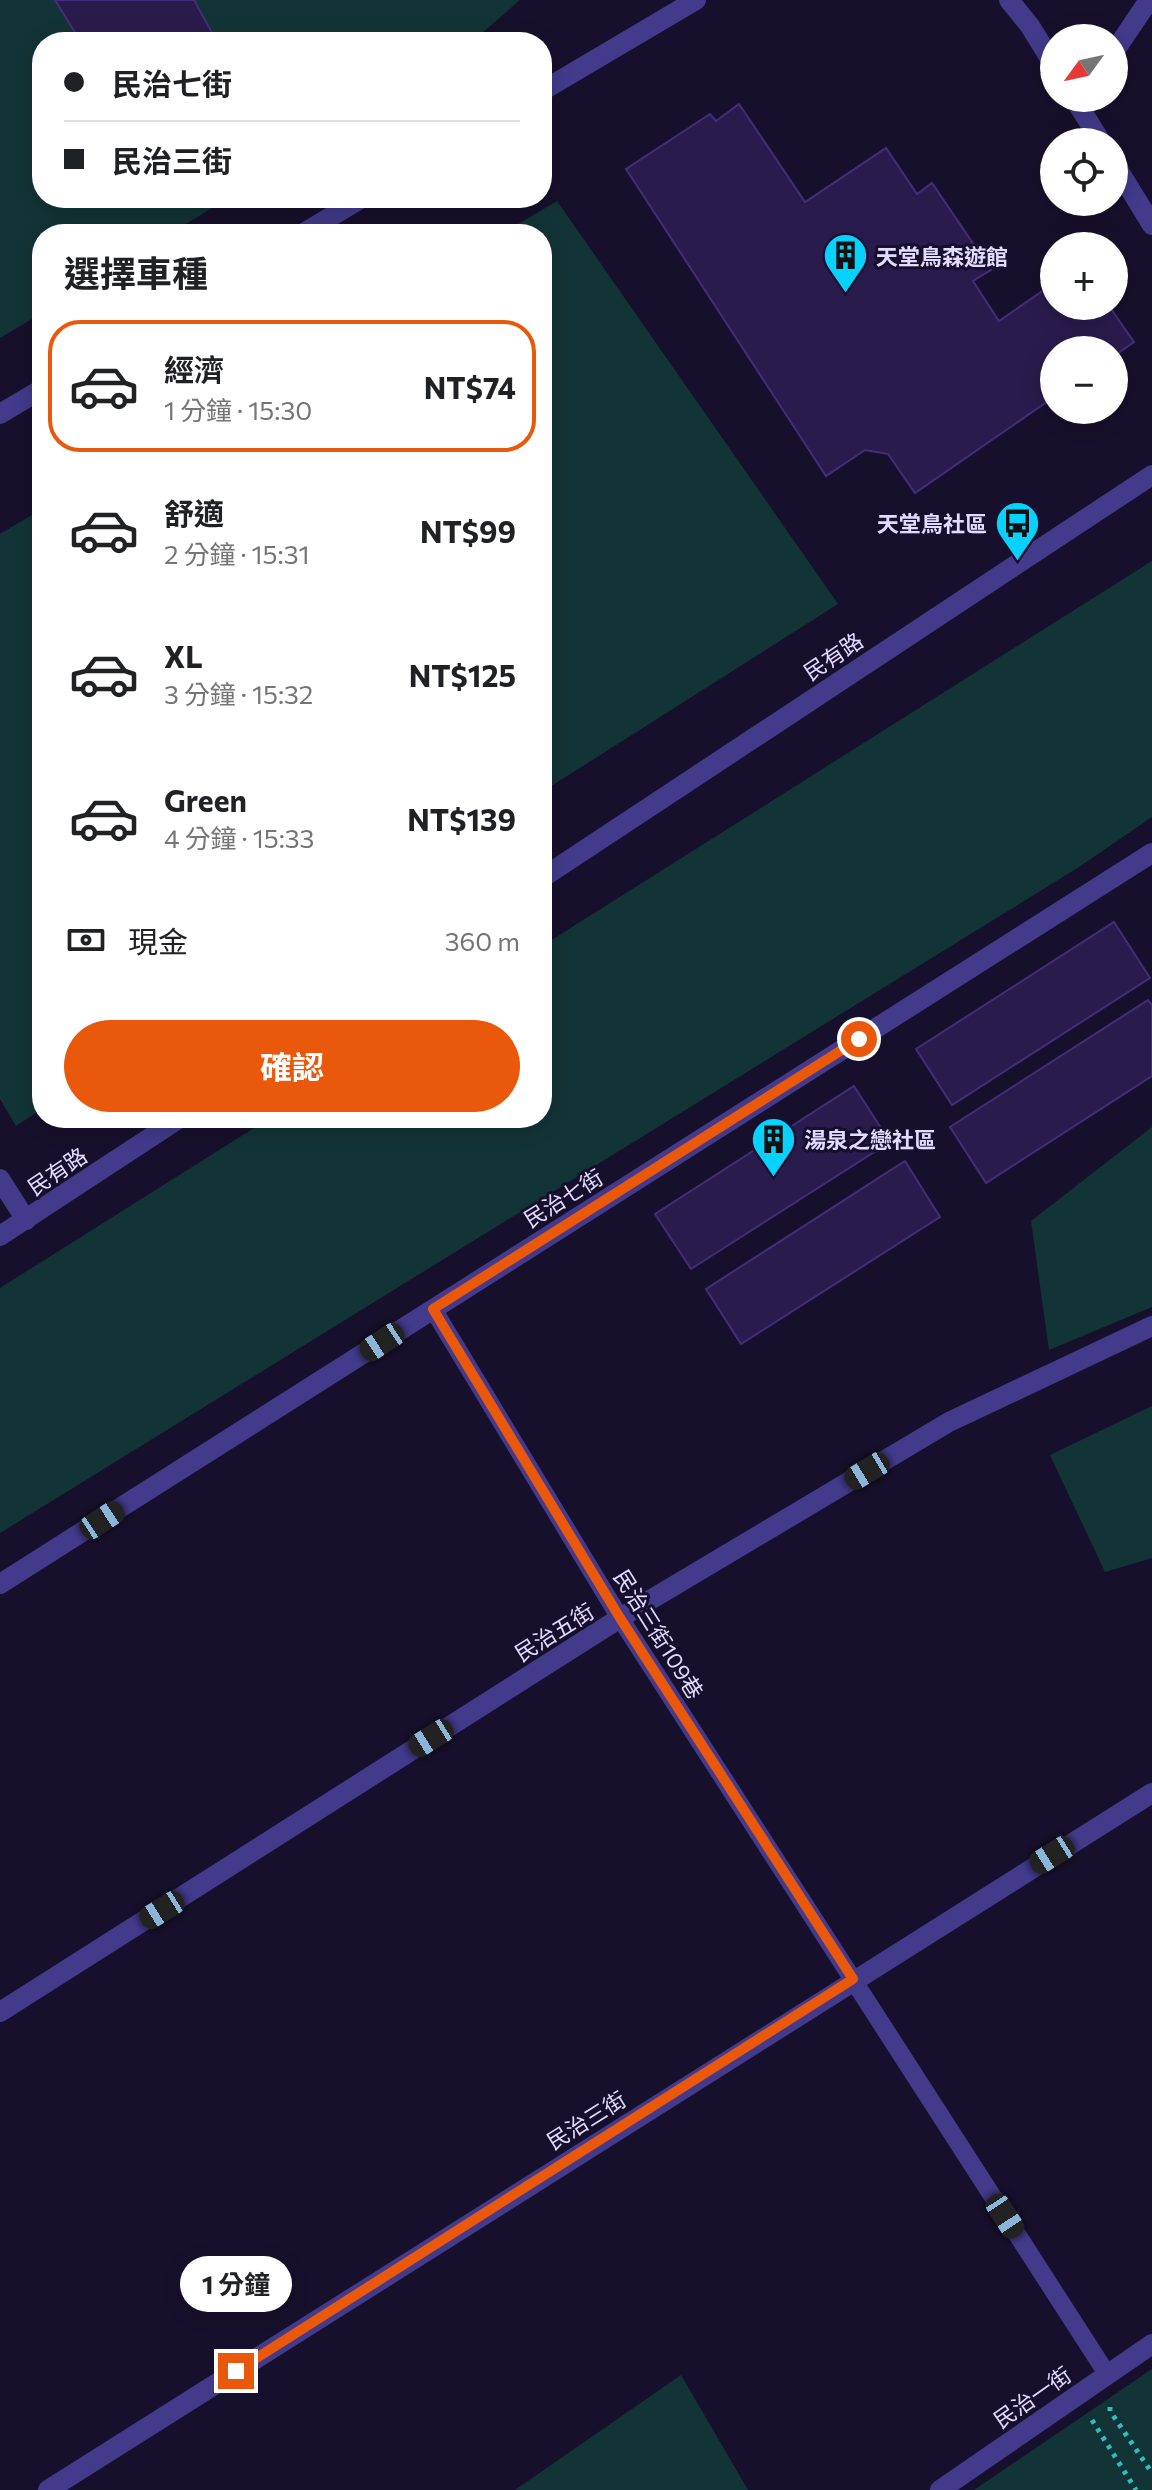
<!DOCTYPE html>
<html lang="zh-TW">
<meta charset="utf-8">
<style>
:root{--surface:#fff;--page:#f2f2f2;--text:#202124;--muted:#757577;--line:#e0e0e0;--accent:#ea580c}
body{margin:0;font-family:Commissioner,"Noto Sans TC",sans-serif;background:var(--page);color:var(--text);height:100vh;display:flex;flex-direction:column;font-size:30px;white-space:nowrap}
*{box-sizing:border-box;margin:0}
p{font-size:26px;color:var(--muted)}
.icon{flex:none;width:44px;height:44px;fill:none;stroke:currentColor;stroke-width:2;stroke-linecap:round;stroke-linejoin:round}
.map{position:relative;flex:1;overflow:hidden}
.drawer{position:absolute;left:32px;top:224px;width:520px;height:904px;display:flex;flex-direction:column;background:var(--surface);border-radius:32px;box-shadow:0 4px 20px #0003}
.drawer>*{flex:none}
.banner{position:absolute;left:32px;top:32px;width:520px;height:176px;border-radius:32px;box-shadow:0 4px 20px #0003;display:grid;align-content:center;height:176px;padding:0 32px;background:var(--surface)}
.needle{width:52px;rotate:237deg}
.fabs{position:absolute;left:1040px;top:24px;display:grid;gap:16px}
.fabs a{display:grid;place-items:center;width:88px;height:88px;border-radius:50%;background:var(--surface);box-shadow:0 4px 20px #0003;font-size:40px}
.end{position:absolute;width:36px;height:36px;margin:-18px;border:10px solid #ea580c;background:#fff;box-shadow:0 0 0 4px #fff}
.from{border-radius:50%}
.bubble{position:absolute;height:56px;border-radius:28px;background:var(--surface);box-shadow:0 4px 20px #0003;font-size:26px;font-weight:700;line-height:56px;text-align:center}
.car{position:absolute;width:24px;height:48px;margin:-24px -12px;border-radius:10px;box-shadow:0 0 6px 2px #0007;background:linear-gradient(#222 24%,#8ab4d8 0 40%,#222 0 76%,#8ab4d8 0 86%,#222 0)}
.banner b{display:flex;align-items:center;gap:28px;height:76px;font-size:30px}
.banner b+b{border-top:2px solid var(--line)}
.banner i{width:20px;height:20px;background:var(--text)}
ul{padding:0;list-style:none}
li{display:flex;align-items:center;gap:24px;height:132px;margin:0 16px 12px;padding:0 16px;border:4px solid transparent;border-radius:32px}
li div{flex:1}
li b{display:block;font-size:30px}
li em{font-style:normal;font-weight:700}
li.active{border-color:var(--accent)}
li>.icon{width:72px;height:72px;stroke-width:1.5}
h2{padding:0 32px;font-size:36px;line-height:96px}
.pay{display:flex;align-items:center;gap:20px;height:88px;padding:0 32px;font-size:30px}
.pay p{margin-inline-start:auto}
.primary-button{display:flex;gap:16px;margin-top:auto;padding:16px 32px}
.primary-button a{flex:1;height:92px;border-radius:48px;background:var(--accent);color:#fff;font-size:32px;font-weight:700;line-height:92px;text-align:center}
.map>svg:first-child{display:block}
.green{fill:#133436}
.building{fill:#2a1b4d;stroke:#432d7a;stroke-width:2}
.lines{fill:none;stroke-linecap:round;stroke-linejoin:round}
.path{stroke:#2cbec2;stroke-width:5;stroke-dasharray:4 6;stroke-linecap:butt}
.lane{stroke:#443a8c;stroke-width:18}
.street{stroke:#443a8c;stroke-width:20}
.route{stroke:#ea580c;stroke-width:10}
.labels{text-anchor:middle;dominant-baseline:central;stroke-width:6;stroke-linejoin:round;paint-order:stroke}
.poi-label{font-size:22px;font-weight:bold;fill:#e2dbff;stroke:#17102c;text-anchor:start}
.street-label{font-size:22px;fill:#e2dbff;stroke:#17102c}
</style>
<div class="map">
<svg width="1152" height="2490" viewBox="0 0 1152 2490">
<rect width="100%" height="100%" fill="#17102c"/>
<g class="green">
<polygon points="0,0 520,0 472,42 42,42 42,198 228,198 170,234 42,234 42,313 0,338"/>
<polygon points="557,201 838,604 542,792 542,234 501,234"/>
<polygon points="42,509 42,1109 16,1126 0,1099 0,534"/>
<polygon points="1152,561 1152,817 1079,867 0,1533 0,1288 270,1118 542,1118 542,946"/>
<polygon points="1152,1127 1152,1307 1049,1350 1031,1221"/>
<polygon points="1152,1406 1152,1558 1105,1572 1050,1455"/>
<polygon points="1152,2369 1152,2490 974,2490"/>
<polygon points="681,2375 748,2490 515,2490"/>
</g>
<g class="building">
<polygon points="55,0 194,0 217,42 81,42"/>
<polygon points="739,104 805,202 886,148 917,194 932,183 991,270 973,281 999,321 1054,283 1054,306 1109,306 1134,342 1114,356 1114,350 1054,350 1054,397 915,493 888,454 865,450 826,476 626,169 710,114 716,121"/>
<polygon points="1114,922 1150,978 952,1105 916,1049"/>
<polygon points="1148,1000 1152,1005 1152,1076 986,1183 950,1127"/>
<polygon points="854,1086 890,1142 691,1269 655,1214"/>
<polygon points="905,1161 940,1217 741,1344 706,1289"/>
</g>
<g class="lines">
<g class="path">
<polyline points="1110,2407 1110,2411 1152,2473"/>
<polyline points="1092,2420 1136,2490"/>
</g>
<polyline class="lane" points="433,1309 620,1618 1107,2374"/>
<g class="street">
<polyline points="1009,0 1030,26 1054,65"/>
<polyline points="1114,52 1149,0"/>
<polyline points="542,91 696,0"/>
<polyline points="1074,98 1101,142"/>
<polyline points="1114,163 1152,225"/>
<polyline points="302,234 362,198"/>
<polyline points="0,414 42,389"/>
<polyline points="542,878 1152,475"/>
<polyline points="0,1179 26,1220"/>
<polyline points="0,1236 180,1118"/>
<polyline points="0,1584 1152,853"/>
<polyline points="0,2012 620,1618 949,1422 1152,1326"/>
<polyline points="48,2490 1152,1793"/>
<polyline points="940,2490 1152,2344"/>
</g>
</g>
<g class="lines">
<polyline class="route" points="236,2371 853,1979 620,1618 433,1309 859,1039"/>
</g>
<defs>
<symbol id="building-pin" viewBox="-11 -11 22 30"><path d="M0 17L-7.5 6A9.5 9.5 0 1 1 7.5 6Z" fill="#07d1ff" stroke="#17102c"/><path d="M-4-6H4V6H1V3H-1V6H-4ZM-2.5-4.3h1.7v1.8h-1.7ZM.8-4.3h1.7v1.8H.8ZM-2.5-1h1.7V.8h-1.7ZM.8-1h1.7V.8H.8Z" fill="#111"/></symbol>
<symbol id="bus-pin" viewBox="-11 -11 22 30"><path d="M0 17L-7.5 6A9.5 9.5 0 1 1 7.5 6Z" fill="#07d1ff" stroke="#17102c"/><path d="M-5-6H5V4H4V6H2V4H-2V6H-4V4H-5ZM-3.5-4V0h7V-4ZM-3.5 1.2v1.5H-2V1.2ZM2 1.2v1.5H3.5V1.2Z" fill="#111"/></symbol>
</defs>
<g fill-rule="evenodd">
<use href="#building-pin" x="820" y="230" width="51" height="69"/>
<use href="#bus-pin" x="992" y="498" width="51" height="69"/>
<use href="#building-pin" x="748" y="1114" width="51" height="69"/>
</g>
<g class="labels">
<g class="poi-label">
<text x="876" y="256">天堂鳥森遊館</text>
<text x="987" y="523" text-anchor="end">天堂鳥社區</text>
<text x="804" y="1139">湯泉之戀社區</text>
</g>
<g class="street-label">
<text transform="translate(833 656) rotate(-34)">民有路</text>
<text transform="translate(57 1171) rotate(-34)">民有路</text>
<text transform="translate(563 1198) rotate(-32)">民治七街</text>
<text transform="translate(554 1632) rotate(-32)">民治五街</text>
<text transform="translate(659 1634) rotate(58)">民治三街109巷</text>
<text transform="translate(586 2120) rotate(-32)">民治三街</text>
<text transform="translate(1032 2397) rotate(-35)">民治一街</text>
</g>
</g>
</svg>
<div class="fabs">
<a><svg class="needle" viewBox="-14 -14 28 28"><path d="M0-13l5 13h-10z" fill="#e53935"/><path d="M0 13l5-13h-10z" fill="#757577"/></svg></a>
<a><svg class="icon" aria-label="locate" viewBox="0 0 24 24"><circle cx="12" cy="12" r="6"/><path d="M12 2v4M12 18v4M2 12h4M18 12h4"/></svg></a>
<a>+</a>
<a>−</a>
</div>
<i class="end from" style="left:859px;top:1039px"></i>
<i class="end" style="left:236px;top:2371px"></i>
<div class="bubble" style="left:180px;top:2256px;width:112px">1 分鐘</div>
<i class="car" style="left:382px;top:1342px;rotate:237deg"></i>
<i class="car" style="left:867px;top:1471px;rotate:239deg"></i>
<i class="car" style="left:102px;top:1520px;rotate:57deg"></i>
<i class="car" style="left:431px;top:1738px;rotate:238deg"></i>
<i class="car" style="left:1052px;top:1855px;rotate:238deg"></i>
<i class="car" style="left:162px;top:1910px;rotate:238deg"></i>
<i class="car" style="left:1005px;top:2216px;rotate:147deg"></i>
<div class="banner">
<b><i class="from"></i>民治七街</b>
<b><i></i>民治三街</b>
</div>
<section class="drawer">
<h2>選擇車種</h2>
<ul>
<li class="active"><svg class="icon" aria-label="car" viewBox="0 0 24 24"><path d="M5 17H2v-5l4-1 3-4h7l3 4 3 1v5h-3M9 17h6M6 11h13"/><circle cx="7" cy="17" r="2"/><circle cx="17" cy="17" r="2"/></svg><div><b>經濟</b><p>1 分鐘 · 15:30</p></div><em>NT$74</em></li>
<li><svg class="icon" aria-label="car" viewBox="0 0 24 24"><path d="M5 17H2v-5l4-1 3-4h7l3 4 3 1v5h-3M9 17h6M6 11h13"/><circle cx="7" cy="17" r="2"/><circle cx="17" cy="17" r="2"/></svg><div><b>舒適</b><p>2 分鐘 · 15:31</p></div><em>NT$99</em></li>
<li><svg class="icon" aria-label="car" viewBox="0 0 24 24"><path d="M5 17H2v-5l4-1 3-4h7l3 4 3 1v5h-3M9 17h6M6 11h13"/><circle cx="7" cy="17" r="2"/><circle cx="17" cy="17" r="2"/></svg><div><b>XL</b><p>3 分鐘 · 15:32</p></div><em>NT$125</em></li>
<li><svg class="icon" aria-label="car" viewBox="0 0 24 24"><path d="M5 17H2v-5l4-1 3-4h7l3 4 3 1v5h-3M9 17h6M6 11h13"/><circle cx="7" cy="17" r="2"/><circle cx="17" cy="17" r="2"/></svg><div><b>Green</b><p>4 分鐘 · 15:33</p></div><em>NT$139</em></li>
</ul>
<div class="pay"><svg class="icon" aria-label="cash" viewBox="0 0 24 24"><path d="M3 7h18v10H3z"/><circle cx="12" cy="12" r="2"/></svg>現金<p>360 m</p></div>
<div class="primary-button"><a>確認</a></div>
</section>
</div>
